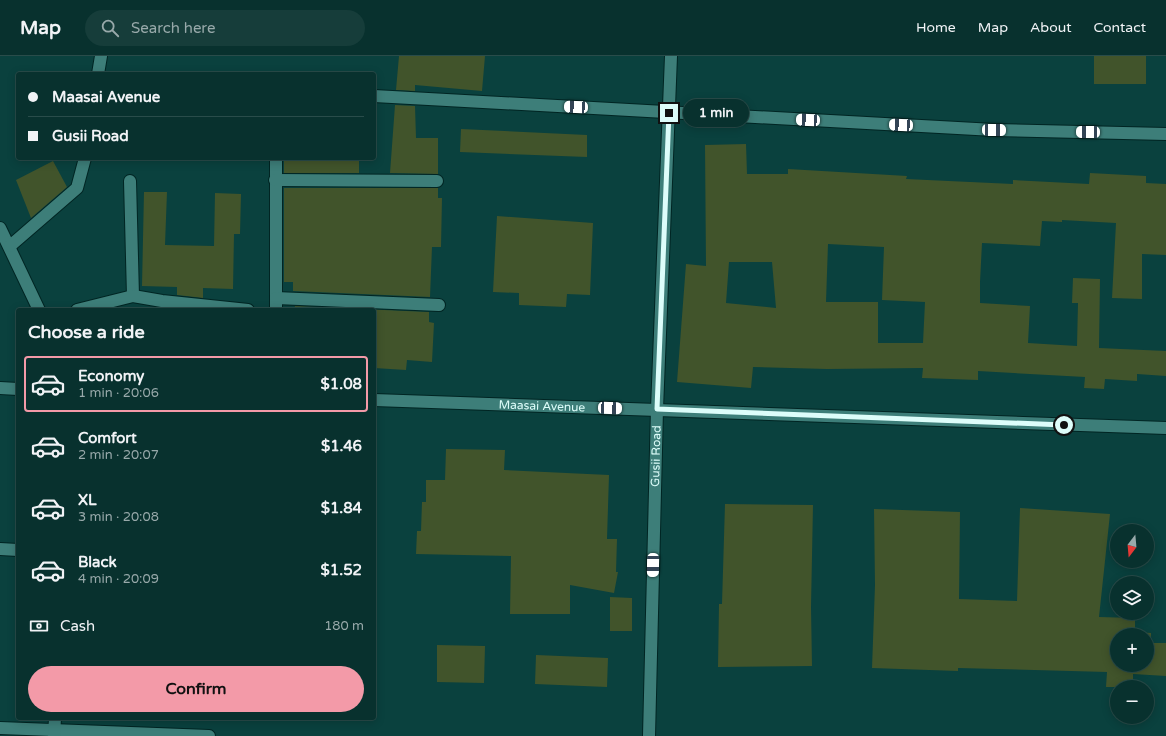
<!DOCTYPE html>
<meta charset="utf-8">
<style>
:root{--surface:#08312e;--page:#163d3a;--text:#f1f3f6;--muted:#98a9aa;--line:#294c4a;--accent:#f39aa8}
body{margin:0;font-family:"Varela Round",sans-serif;background:var(--page);color:var(--text);height:100vh;display:flex;flex-direction:column;font-size:15px;white-space:nowrap}
*{box-sizing:border-box;margin:0}
p{font-size:13px;color:var(--muted)}
.icon{flex:none;width:22px;height:22px;fill:none;stroke:currentColor;stroke-width:2;stroke-linecap:round;stroke-linejoin:round}
.map{position:relative;flex:1;overflow:hidden}
.sheet{position:absolute;left:16px;top:252px;width:360px;height:412px;display:flex;flex-direction:column;background:var(--surface);border-radius:4px;box-shadow:0 2px 10px #0003,0 0 0 1px var(--line)}
.sheet>*{flex:none}
.guide{position:absolute;left:16px;top:16px;width:360px;height:88px;border-radius:4px;box-shadow:0 2px 10px #0003,0 0 0 1px var(--line);display:grid;align-content:center;height:88px;padding:0 12px;background:var(--surface)}
.needle{width:26px;rotate:196deg}
.tools{position:absolute;left:1110px;top:468px;display:grid;gap:8px}
.tools a{display:grid;place-items:center;width:44px;height:44px;border-radius:50%;background:var(--surface);box-shadow:0 2px 10px #0003,0 0 0 1px var(--line);font-size:20px}
.end{position:absolute;width:18px;height:18px;margin:-9px;border:5px solid #ddfdfa;background:#111;box-shadow:0 0 0 2px #111}
.from{border-radius:50%}
.bubble{position:absolute;height:28px;border-radius:14px;background:var(--surface);box-shadow:0 2px 10px #0003,0 0 0 1px var(--line);font-size:13px;font-weight:700;line-height:28px;text-align:center}
.car{position:absolute;width:12px;height:24px;margin:-12px -6px;border-radius:5px;box-shadow:0 0 3px 1px #0007;background:linear-gradient(#fff 24%,#345 0 40%,#fff 0 76%,#345 0 86%,#fff 0)}
.guide b{display:flex;align-items:center;gap:14px;height:38px;font-size:15px}
.guide b+b{border-top:1px solid var(--line)}
.guide i{width:10px;height:10px;background:var(--text)}
ul{padding:0;list-style:none}
li{display:flex;align-items:center;gap:12px;height:56px;margin:0 8px 6px;padding:0 4px;border:2px solid transparent;border-radius:4px}
li div{flex:1}
li b{display:block;font-size:15px}
li em{font-style:normal;font-weight:700}
li.on{border-color:var(--accent)}
li>.icon{width:36px;height:36px;stroke-width:1.5}
h2{padding:0 12px;font-size:18px;line-height:48px}
.pay{display:flex;align-items:center;gap:10px;height:44px;padding:0 12px;font-size:15px}
.pay p{margin-inline-start:auto}
.button{display:flex;gap:8px;margin-top:auto;padding:8px 12px}
.button a{flex:1;height:46px;border-radius:24px;background:var(--accent);color:#111;font-size:16px;font-weight:700;line-height:46px;text-align:center}
header{display:flex;align-items:center;gap:24px;box-sizing:border-box;height:56px;padding:0 20px;background:var(--surface);border-bottom:1px solid var(--line)}
header strong{font-size:19px}
nav{display:flex;gap:22px;margin-inline-start:auto;font-size:14px}
.search{width:280px;height:36px;background:var(--page);display:flex;align-items:center;gap:10px;box-sizing:border-box;padding:0 14px;border-radius:22px;color:var(--muted);font-size:15px}
.map>svg:first-child{display:block}
.building{fill:#41542b;fill-rule:evenodd}
.lines{fill:none;stroke-linecap:round;stroke-linejoin:round}
.minor-casing{stroke:#012523;stroke-width:14}
.minor{stroke:#3d7e79;stroke-width:12}
.route{stroke:#ddfdfa;stroke-width:5}
.labels{text-anchor:middle;dominant-baseline:central;stroke-width:3.5;stroke-linejoin:round;paint-order:stroke}
.street-label{font-size:12px;fill:#ddfdfa;stroke:#0a413e}
</style>
<header>
<strong>Map</strong>
<div class="search"><svg class="icon" aria-label="search" viewBox="0 0 24 24"><circle cx="10" cy="10" r="6"/><path d="M15 15l6 6"/></svg>Search here</div>
<nav><a>Home</a><a>Map</a><a>About</a><a>Contact</a></nav>
</header>
<div class="map">
<svg width="1166" height="680" viewBox="0 0 1166 680">
<rect width="100%" height="100%" fill="#0a413e"/>
<g class="building">
<polygon points="399,0 485,0 482,35 415,29 415,35 396,34"/>
<rect x="1094" y="0" width="52" height="28"/>
<polygon points="395,49 415,50 416,82 438,82 438,118 390,117"/>
<polygon points="461,73 587,79 587,101 460,96"/>
<path d="M746,88L747,118H788V113L907,120L906,123L1013,128V124L1089,128L1090,117L1146,120V127L1166,128V199L1142,198V243L1112,242L1116,167L1062,164V166L1042,165L1040,190L982,187L980,226V247L1030,250L1028,287L1077,290L1078,247H1072L1073,222L1100,223L1099,292L1166,295V320L1137,318V325L1105,323L1104,333L1084,332L1085,321L978,315V324L922,322L923,312L827,313L753,311L751,332L677,326L686,208L706,210L705,89ZM828,188L884,191L882,244L925,246L923,287H878V246H826ZM729,206H772L776,252L726,247Z"/>
<rect x="284" y="102" width="75" height="15"/>
<polygon points="53,105 67,131 31,162 16,124"/>
<polygon points="284,132 438,132 438,142 442,142 441,191 432,191 430,241 293,235 293,226 284,226"/>
<polygon points="144,136 167,136 165,189 214,190 215,137 241,138 240,178 234,178 233,233 203,232 203,242 177,239 177,231 142,230"/>
<polygon points="497,160 593,167 590,239 567,238 566,251 519,249 519,237 493,236"/>
<polygon points="295,250 429,256 429,266 434,267 432,306 407,304 406,314 374,312 374,254 294,254"/>
<polygon points="446,393 505,394 504,414 609,419 607,483 617,483 616,516 618,516 614,537 570,529 570,558 510,558 511,500 416,498 417,475 421,475 422,446 426,446 426,424 445,424"/>
<polygon points="725,448 813,449 811,551 812,610 718,611 719,548 722,548"/>
<path d="M1020,452L1110,458L1099,561L1135,562V576L1151,577V587H1166V620L1133,618V631H1106L1107,616L958,612V615L872,612L875,529L874,453L960,456L959,543L1017,545ZM1117,579H1147V609H1117Z"/>
<polygon points="610,541 632,542 632,575 610,575"/>
<polygon points="437,589 485,590 484,627 437,626"/>
<polygon points="536,599 608,602 607,631 535,628"/>
</g>
<g class="lines">
<defs>
<g id="minor">
<polyline points="98,18 101,0"/>
<polyline points="374,40 994,74 1166,78"/>
<polyline points="276,102 276,254"/>
<polyline points="275,124 437,125"/>
<polyline points="130,125 133,240"/>
<polyline points="0,172 39,254"/>
<polyline points="10,190 77,132 85,102"/>
<polyline points="276,242 439,249"/>
<polyline points="77,254 133,240 162,245 248,254"/>
<polyline points="0,332 18,333"/>
<path id="s1" d="M374,344L1166,372"/>
<polyline points="0,493 18,494"/>
<polyline points="0,672 209,680"/>
<polyline points="54,680 55,662"/>
<path id="s2" d="M649,680L657,353L671,0"/>
</g>
</defs>
<use href="#minor" class="minor-casing"/>
<use href="#minor" class="minor"/>
</g>
<g class="lines">
<polyline class="route" points="669,57 657,353 1064,369"/>
</g>
<g class="labels">
<g class="street-label">
<text stroke="none"><textPath href="#s1" startOffset="168">Maasai Avenue</textPath></text>
<text stroke="none"><textPath href="#s2" startOffset="280">Gusii Road</textPath></text>
</g>
</g>
</svg>
<div class="tools">
<a><svg class="needle" viewBox="-14 -14 28 28"><path d="M0-13l5 13h-10z" fill="#e53935"/><path d="M0 13l5-13h-10z" fill="#98a9aa"/></svg></a>
<a><svg class="icon" aria-label="layers" viewBox="0 0 24 24"><path d="M12 4l9 5-9 5-9-5zM3 14l9 5 9-5"/></svg></a>
<a>+</a>
<a>−</a>
</div>
<i class="end from" style="left:1064px;top:369px"></i>
<i class="end" style="left:669px;top:57px"></i>
<div class="bubble" style="left:683px;top:43px;width:66px">1 min</div>
<i class="car" style="left:576px;top:51px;rotate:273deg"></i>
<i class="car" style="left:808px;top:64px;rotate:273deg"></i>
<i class="car" style="left:901px;top:69px;rotate:273deg"></i>
<i class="car" style="left:994px;top:74px;rotate:91deg"></i>
<i class="car" style="left:1088px;top:76px;rotate:271deg"></i>
<i class="car" style="left:610px;top:352px;rotate:92deg"></i>
<i class="car" style="left:653px;top:509px;rotate:181deg"></i>
<div class="guide">
<b><i class="from"></i>Maasai Avenue</b>
<b><i></i>Gusii Road</b>
</div>
<section class="sheet">
<h2>Choose a ride</h2>
<ul>
<li class="on"><svg class="icon" aria-label="car" viewBox="0 0 24 24"><path d="M5 17H2v-5l4-1 3-4h7l3 4 3 1v5h-3M9 17h6M6 11h13"/><circle cx="7" cy="17" r="2"/><circle cx="17" cy="17" r="2"/></svg><div><b>Economy</b><p>1 min · 20:06</p></div><em>$1.08</em></li>
<li><svg class="icon" aria-label="car" viewBox="0 0 24 24"><path d="M5 17H2v-5l4-1 3-4h7l3 4 3 1v5h-3M9 17h6M6 11h13"/><circle cx="7" cy="17" r="2"/><circle cx="17" cy="17" r="2"/></svg><div><b>Comfort</b><p>2 min · 20:07</p></div><em>$1.46</em></li>
<li><svg class="icon" aria-label="car" viewBox="0 0 24 24"><path d="M5 17H2v-5l4-1 3-4h7l3 4 3 1v5h-3M9 17h6M6 11h13"/><circle cx="7" cy="17" r="2"/><circle cx="17" cy="17" r="2"/></svg><div><b>XL</b><p>3 min · 20:08</p></div><em>$1.84</em></li>
<li><svg class="icon" aria-label="car" viewBox="0 0 24 24"><path d="M5 17H2v-5l4-1 3-4h7l3 4 3 1v5h-3M9 17h6M6 11h13"/><circle cx="7" cy="17" r="2"/><circle cx="17" cy="17" r="2"/></svg><div><b>Black</b><p>4 min · 20:09</p></div><em>$1.52</em></li>
</ul>
<div class="pay"><svg class="icon" aria-label="cash" viewBox="0 0 24 24"><path d="M3 7h18v10H3z"/><circle cx="12" cy="12" r="2"/></svg>Cash<p>180 m</p></div>
<div class="button"><a>Confirm</a></div>
</section>
</div>
